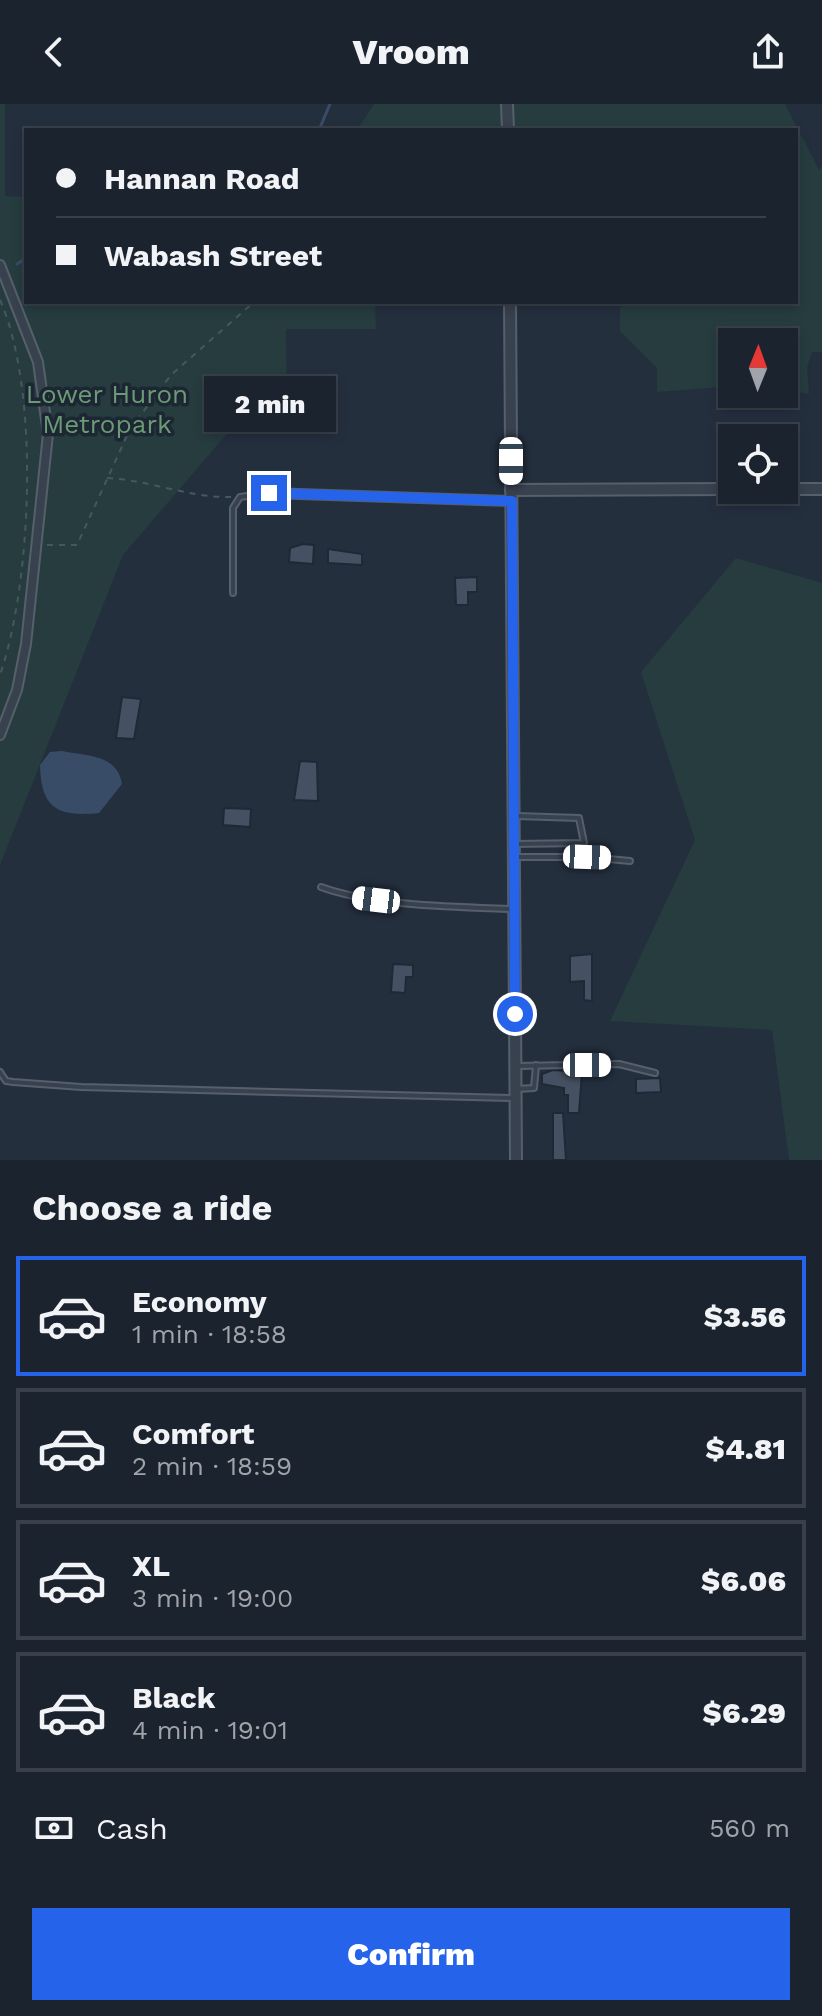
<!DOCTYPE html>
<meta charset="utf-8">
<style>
:root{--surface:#1b232e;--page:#282f3a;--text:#f1f3f6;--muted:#a0a4aa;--line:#39404a;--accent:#2563eb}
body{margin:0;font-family:"Work Sans",sans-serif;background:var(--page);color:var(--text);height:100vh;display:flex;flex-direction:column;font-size:30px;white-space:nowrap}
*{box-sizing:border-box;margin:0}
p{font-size:26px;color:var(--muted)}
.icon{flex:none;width:44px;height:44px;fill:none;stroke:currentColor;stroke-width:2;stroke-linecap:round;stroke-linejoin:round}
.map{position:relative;height:1056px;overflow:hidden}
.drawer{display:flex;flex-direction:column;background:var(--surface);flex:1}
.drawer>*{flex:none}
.banner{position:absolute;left:24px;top:24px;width:774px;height:176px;border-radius:0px;box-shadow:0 4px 12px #0003,0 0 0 2px var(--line);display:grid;align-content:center;height:176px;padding:0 32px;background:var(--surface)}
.needle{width:52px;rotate:1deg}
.buttons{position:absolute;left:718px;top:224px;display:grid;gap:16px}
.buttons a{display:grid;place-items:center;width:80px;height:80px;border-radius:0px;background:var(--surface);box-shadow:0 4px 12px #0003,0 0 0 2px var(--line);font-size:40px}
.end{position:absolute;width:36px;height:36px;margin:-18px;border:10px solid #2563eb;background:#fff;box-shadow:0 0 0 4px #fff}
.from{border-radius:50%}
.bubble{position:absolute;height:56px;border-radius:0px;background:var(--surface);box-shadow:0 4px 12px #0003,0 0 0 2px var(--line);font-size:26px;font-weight:800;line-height:56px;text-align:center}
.car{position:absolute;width:24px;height:48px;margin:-24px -12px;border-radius:10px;box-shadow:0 0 6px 2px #0007;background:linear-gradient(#fff 24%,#345 0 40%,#fff 0 76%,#345 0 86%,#fff 0)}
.banner b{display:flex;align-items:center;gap:28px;height:76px;font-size:30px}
.banner b+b{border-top:2px solid var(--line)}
.banner i{width:20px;height:20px;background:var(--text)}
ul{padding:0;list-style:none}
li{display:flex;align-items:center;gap:24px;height:120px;margin:0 16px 12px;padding:0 16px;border:4px solid var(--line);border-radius:0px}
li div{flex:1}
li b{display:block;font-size:30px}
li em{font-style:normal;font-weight:800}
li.current{border-color:var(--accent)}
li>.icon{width:72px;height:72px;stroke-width:1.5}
h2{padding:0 32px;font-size:36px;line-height:96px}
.pay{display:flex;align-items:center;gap:20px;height:88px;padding:0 32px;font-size:30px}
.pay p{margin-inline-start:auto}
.primary-button{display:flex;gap:16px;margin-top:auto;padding:16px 32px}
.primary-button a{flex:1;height:92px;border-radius:0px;background:var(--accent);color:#fff;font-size:32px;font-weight:800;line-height:92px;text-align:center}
header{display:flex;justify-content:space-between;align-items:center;height:104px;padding:0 32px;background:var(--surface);font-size:36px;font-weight:800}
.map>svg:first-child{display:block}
.green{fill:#263c3f}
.water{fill:#394c67}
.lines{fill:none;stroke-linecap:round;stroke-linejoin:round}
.stream{stroke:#394c67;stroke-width:3}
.building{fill:#455162;stroke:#1f2835;stroke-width:2}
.service-casing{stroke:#565f6c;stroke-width:8}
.minor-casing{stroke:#565f6c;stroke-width:12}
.tertiary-casing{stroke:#565f6c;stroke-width:14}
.path{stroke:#44595c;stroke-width:2;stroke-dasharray:6 6;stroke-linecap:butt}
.service{stroke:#38414e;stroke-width:4}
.minor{stroke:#38414e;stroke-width:8}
.tertiary{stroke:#38414e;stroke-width:10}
.route{stroke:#2563eb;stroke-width:10}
.labels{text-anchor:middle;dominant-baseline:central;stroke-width:7;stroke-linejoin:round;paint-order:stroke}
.park-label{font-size:26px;fill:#6b9a76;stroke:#1d2633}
</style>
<header><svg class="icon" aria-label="back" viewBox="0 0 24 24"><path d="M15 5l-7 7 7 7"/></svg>Vroom<svg class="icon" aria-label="share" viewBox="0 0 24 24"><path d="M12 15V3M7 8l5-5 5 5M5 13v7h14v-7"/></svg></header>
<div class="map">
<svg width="822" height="1056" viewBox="0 0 822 1056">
<rect width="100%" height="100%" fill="#242f3e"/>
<g class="green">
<polygon points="0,0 5,0 5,92 26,93 26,198 375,198 376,225 286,225 287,305 249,304 123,451 0,761"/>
<polygon points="374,0 785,0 819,66 822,62 822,248 812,248 807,264 809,290 784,285 784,238 732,238 732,282 657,288 657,264 620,227 620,204 628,198 796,198 796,26 357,26"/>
<polygon points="736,454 822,479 822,1056 789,1056 772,926 610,917 695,736 641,568"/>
</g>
<path class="water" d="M62,647C87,652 117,650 122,680L99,709C58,713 41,705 40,661L50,648Z"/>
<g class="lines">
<g class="stream">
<polyline points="319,26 330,0"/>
<polyline points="17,160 26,154"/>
</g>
</g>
<g class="building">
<polygon points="303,440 314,441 313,460 289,458 290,444"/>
<polygon points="328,445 362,450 362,461 328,459"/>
<polygon points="477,473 477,488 468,488 468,501 456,501 455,474"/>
<polygon points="122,593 141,595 134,635 116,634"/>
<polygon points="300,657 317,658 318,697 294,696"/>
<polygon points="224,704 251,705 250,723 223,721"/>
<polygon points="592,850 592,897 584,896 584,877 570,878 570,852"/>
<polygon points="393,860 413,861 413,873 406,873 405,889 391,888"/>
<polygon points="553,966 582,968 579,1009 568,1009 568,991 564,991 564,984 542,980 542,970"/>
<polygon points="660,974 661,988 636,989 636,975"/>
<polygon points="553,1009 563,1009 566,1056 553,1056"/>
</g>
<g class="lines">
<defs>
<g id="service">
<polyline points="233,489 233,404 240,393 269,389"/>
<polyline points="514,740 584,739 579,714 517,712"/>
<polyline points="516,753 587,753 630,757"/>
<path d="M321,783C373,802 455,803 512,805"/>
<polyline points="518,962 619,960 655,969"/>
<polyline points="0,968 6,977 13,978 81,983 513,994"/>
<polyline points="516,985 534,984 536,961"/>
</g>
<g id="minor">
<polyline points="0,161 38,258 48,330 26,540 17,586 0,631"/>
<polyline points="269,389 512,397"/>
</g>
<g id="tertiary">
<polyline points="507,0 508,26"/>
<polyline points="510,198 516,1056"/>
<polyline points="784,385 822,385"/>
<polyline points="511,386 732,385"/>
</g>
</defs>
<use href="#service" class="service-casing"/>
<use href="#minor" class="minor-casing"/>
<use href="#tertiary" class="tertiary-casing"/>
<g class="path">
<path d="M0,196C40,286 32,478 0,571"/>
<path d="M107,374C149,376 189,394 231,393"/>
<polyline points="47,441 77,441 130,325 171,271 254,198"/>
</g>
<use href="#service" class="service"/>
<use href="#minor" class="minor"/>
<use href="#tertiary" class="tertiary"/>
</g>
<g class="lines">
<polyline class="route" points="269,389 512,397 515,910"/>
</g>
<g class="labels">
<g class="park-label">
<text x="107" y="290">Lower Huron<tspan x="107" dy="30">Metropark</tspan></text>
</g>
</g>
</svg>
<div class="buttons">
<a><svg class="needle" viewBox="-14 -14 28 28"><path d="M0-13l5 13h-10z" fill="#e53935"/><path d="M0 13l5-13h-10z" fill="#a0a4aa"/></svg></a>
<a><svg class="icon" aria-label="locate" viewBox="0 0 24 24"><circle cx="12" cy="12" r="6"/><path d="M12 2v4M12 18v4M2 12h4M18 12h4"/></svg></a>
</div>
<i class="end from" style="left:515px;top:910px"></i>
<i class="end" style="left:269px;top:389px"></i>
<div class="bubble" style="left:204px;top:272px;width:132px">2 min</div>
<i class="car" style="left:511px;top:357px;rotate:180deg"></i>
<i class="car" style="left:587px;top:753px;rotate:92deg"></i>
<i class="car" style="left:376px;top:796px;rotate:277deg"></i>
<i class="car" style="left:587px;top:961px;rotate:90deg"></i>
<div class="banner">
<b><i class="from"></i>Hannan Road</b>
<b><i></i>Wabash Street</b>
</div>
</div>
<section class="drawer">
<h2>Choose a ride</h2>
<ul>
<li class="current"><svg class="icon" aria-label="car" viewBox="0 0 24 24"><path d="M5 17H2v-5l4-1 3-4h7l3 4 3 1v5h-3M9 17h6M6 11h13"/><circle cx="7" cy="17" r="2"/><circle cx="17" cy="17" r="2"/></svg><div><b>Economy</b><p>1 min · 18:58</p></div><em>$3.56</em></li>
<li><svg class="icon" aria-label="car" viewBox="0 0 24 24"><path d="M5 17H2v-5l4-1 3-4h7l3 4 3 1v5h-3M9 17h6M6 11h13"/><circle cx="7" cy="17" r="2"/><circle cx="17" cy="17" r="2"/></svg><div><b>Comfort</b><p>2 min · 18:59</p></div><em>$4.81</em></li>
<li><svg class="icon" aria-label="car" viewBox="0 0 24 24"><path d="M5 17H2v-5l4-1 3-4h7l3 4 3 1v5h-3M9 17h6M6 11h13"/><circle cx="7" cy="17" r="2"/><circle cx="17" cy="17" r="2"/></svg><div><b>XL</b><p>3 min · 19:00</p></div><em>$6.06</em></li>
<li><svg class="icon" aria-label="car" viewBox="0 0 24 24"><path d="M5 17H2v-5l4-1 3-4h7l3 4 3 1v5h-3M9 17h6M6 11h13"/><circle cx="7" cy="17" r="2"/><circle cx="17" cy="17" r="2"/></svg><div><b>Black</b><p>4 min · 19:01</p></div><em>$6.29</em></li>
</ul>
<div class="pay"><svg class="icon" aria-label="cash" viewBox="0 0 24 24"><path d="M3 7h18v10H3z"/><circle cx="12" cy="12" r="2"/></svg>Cash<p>560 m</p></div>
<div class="primary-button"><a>Confirm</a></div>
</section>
